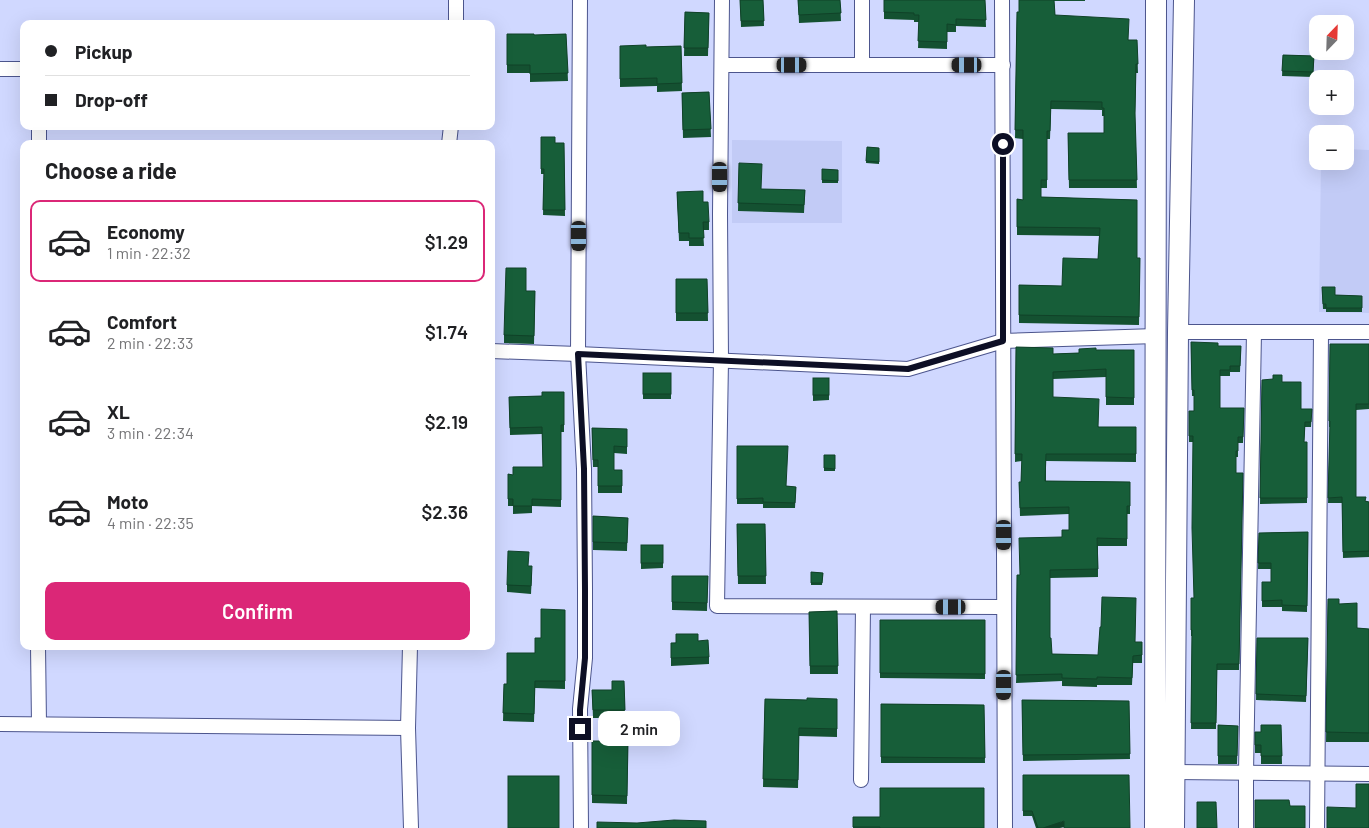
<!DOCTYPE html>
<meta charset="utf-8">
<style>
:root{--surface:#fff;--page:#f6f6f6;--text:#202124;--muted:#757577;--line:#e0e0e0;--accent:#db2777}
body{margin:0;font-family:Barlow,sans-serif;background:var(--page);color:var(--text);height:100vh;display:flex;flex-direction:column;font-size:19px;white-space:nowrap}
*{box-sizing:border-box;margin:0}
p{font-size:16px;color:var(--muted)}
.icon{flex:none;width:28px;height:28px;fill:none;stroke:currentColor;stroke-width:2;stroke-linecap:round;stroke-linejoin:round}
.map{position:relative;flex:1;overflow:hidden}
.details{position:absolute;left:20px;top:140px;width:475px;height:510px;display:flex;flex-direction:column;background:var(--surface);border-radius:10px;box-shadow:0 5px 20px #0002}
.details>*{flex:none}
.banner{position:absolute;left:20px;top:20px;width:475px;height:110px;border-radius:10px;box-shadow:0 5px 20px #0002;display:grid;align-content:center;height:110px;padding:0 25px;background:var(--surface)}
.needle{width:32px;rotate:23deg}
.controls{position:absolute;left:1309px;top:15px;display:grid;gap:10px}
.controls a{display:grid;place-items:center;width:45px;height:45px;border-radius:10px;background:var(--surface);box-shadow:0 5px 20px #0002;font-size:25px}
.end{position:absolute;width:22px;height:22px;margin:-11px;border:6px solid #0d0f25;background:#fff;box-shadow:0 0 0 2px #fff}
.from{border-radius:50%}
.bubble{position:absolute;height:35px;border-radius:10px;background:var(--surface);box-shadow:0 5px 20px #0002;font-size:16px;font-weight:600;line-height:35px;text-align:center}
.car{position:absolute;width:15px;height:30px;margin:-15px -8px;border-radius:6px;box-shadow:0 0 4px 1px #0007;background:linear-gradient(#222 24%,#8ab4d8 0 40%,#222 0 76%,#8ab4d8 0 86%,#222 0)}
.banner b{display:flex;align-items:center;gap:18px;height:48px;font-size:19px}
.banner b+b{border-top:1px solid var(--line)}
.banner i{width:12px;height:12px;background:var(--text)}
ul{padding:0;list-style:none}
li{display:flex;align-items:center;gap:15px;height:82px;margin:0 10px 8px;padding:0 15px;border:2px solid transparent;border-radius:10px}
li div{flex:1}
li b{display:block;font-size:19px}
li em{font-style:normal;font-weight:600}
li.current{border-color:var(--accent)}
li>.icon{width:45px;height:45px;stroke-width:1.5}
h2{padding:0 25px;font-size:22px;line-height:60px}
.cta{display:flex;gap:10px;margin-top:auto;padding:10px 25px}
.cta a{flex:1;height:58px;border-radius:10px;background:var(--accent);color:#fff;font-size:20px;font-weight:600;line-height:58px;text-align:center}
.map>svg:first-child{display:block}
.built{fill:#c2cbf6}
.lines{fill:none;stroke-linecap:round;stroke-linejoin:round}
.street-casing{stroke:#4c558d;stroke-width:16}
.secondary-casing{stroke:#4c558d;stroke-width:22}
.street{stroke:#fff;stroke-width:14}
.secondary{stroke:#fff;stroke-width:20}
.wall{fill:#145131}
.shaded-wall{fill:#104228}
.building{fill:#175e39;stroke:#104228}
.route{stroke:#0d0f25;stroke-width:6}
</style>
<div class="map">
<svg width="1369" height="828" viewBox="0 0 1369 828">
<rect width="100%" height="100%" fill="#d0d8ff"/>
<g class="built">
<polygon points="732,140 842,141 842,223 732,223"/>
<polygon points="1345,149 1369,150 1369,313 1319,312 1321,161 1345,161"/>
</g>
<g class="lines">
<defs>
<g id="street">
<polyline points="580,0 578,354 584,469 585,589 585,658 580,709 581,828"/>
<polyline points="722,0 720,214 721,360 717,606 1004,607"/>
<polyline points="862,0 862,65"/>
<polyline points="1002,0 1005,828"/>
<polyline points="456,24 456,0"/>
<polyline points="722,65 1003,65"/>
<polyline points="0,69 24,69"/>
<polyline points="39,144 39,126"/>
<polyline points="449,144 451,126"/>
<polyline points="1178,332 1369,332"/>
<polyline points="491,351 578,354 908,369 1003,341 1156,336"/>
<polyline points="38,646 39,724"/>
<polyline points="410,646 408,728 411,828"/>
<polyline points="0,724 408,728"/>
<polyline points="1175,772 1369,774"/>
<polyline points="861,780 863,607"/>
<polyline points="1246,828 1246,773 1254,332"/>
<polyline points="1317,828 1321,332"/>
</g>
<g id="secondary">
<polyline points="1155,828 1156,0"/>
<polyline points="1174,828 1178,332 1184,0"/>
</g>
</defs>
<use href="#street" class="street-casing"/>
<use href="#secondary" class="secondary-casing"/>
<use href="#street" class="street"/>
<use href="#secondary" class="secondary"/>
</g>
<g class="wall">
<polygon points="740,0 763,0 764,26 741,27"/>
<polygon points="798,0 840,0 841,21 799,23"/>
<polygon points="884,0 985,0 986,27 956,26 956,32 947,32 947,49 918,48 919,22 914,22 914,20 884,19"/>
<polygon points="1019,0 1085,0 1085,1 1054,1 1055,15 1129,40 1137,40 1138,73 1136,73 1135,117 1137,188 1069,188 1068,133 1104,133 1104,116 1102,116 1102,110 1051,109 1050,139 1047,139 1047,188 1041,188 1041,197 1137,200 1137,258 1140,258 1139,325 1019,323 1019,285 1062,286 1098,259 1099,236 1017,235 1017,199 1023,200 1023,139 1015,138 1017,12 1019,12"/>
<polygon points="685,12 709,13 708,56 684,56"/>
<polygon points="507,34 534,35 566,34 568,81 530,82 530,73 507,73"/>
<polygon points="620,46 646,47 681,46 682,91 657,92 657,86 620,87"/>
<polygon points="1283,55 1314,56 1313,77 1282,76"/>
<polygon points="709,92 711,137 683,138 682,93"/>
<polygon points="541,137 555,143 564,143 565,216 543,215 544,174 541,174"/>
<polygon points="867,147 879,148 879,164 866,163"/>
<polygon points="739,163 761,189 805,190 804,213 738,211"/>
<polygon points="822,169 838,170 838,183 822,183"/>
<polygon points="677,192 703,202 709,222 709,230 703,230 704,246 689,246 689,241 679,241"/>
<polygon points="676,279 707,279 708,321 676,321"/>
<polygon points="1322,287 1335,295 1362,296 1362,312 1326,312 1326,309 1323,309"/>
<polygon points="526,291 535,291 534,344 504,343 504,335"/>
<polygon points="1191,342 1218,346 1241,346 1240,372 1230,372 1230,376 1220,376 1220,408 1244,408 1243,443 1238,443 1238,457 1236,457 1236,473 1243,473 1239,670 1217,670 1216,729 1191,729 1192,636 1191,636 1191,598 1194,598 1193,442 1189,442 1189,411 1194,411 1194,396 1192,396"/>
<polygon points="1330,344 1369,344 1369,409 1356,410 1356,497 1365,501 1369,502 1369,557 1343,558 1342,503 1328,503 1330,427 1329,427"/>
<polygon points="1016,347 1053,354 1079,353 1096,350 1134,350 1134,405 1106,405 1106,377 1053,379 1053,397 1099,427 1136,427 1136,462 1046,461 1046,481 1130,482 1130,514 1127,514 1127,546 1098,546 1098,577 1050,578 1050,638 1052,654 1098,655 1135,642 1142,642 1142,663 1133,663 1132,685 1097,685 1097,687 1062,686 1062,681 1016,683 1020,575 1062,537 1069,530 1069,514 1020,516 1019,482 1021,482 1022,461 1015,462"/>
<rect x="643" y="373" width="28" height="26"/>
<polygon points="813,378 829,378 829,400 813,401"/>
<polygon points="1262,380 1282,382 1301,409 1312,409 1311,427 1305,427 1304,442 1307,442 1307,503 1260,504"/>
<polygon points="564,392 564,432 561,432 561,507 532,506 532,513 513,514 513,506 508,506 508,474 513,475 543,467 542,434 510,435 509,397 542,396"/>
<polygon points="592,428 627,429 627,454 614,453 614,470 622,470 622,493 598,493 598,467 593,467"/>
<polygon points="737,446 786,486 796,487 795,508 763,508 763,504 737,504"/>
<rect x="824" y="455" width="11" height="16"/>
<polygon points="593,516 628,518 627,551 593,550"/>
<polygon points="737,524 765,524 766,584 738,584"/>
<polygon points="1308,532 1307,612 1282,611 1282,607 1262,607 1262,582 1271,582 1271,569 1258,569 1259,533"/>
<polygon points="641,545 663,545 663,568 641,569"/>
<polygon points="529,566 532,574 531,594 507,592 507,585"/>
<polygon points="811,572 823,573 822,585 811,585"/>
<polygon points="672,576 708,576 707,611 672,610"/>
<polygon points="1328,599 1339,604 1357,628 1369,629 1369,742 1326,742"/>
<polygon points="565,610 565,689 535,688 534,722 503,721 504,684 507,684 535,653 541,638"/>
<polygon points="837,611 838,674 810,674 809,612"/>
<polygon points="880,620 985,620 985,679 880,678"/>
<polygon points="1257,638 1308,638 1306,702 1256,700"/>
<polygon points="698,641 709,657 709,664 671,666 671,643"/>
<polygon points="624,681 625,718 593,718 592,690 612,690"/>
<polygon points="765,699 807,700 837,699 837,737 799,736 798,788 763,787"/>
<polygon points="1022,700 1129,701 1130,759 1023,761"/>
<polygon points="881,704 984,705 985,763 881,763"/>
<polygon points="1218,725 1238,726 1237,764 1218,764"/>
<polygon points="1281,725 1282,764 1261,764 1261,753 1255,753 1255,732 1261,732"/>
<polygon points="592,741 628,741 627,804 592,803"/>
<polygon points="1023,775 1064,827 1059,828 1036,828 1032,816 1023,816"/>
<polygon points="853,817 984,828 853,828"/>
</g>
<polygon class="shaded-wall" points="1064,821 1064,827 1059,828 1043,828"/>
<g class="building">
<polygon points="740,0 763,0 764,21 741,21"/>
<polygon points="798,0 840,0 841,13 799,15"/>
<polygon points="884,0 985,0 986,20 956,19 956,25 947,24 947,42 918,41 919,15 914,15 914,13 884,12"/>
<polygon points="1019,0 1054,0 1055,15 1129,19 1128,40 1137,40 1138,64 1136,64 1135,113 1137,180 1069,180 1068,133 1104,133 1104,108 1102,108 1102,102 1051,101 1050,131 1047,131 1047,180 1041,180 1041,197 1137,200 1137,258 1140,258 1139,317 1019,315 1019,285 1062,286 1063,258 1098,259 1100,228 1017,227 1017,199 1023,200 1023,130 1015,130 1017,12 1019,12"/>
<polygon points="685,12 709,13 708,48 684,48"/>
<polygon points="155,21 166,21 167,24 155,24"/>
<polygon points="507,34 534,34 534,35 566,34 568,73 530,74 530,65 507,65"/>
<polygon points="646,45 646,47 681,46 682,83 657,84 657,78 620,79 620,46"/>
<polygon points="1283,55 1314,56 1313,72 1282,71"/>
<polygon points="709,92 711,129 683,130 682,93"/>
<polygon points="541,137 555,137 555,143 564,143 565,210 543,210 544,169 541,169"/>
<polygon points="867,147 879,148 879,162 866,161"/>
<polygon points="739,163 762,164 761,189 805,190 804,205 738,203"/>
<polygon points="822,169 838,170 838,181 822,180"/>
<polygon points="703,191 703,202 708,202 709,222 703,222 704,238 689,238 689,233 679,233 677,192"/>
<polygon points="506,268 526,268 526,291 535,291 534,336 504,335"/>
<polygon points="676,279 707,279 708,313 676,313"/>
<polygon points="1322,287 1335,287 1335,295 1362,296 1362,308 1326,308 1326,304 1323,304"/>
<polygon points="1191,342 1218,343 1218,346 1241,346 1240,366 1230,366 1230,370 1220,370 1220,408 1244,408 1243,437 1238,437 1238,451 1236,451 1236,473 1243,473 1239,664 1217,664 1216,723 1191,723 1192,630 1191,630 1191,598 1194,598 1192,528 1193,436 1189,436 1189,411 1194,411 1194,390 1192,390"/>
<polygon points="1330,344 1369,344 1369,404 1356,404 1356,497 1366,497 1365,501 1369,502 1369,551 1343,552 1342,497 1328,498 1330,421 1329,421"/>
<polygon points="1016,347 1053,348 1053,354 1079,353 1079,349 1096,348 1096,350 1134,350 1134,398 1106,397 1106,369 1053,372 1053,397 1099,399 1098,427 1136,427 1136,454 1046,454 1045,481 1130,482 1130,506 1127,506 1127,539 1097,538 1098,569 1050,570 1050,638 1051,638 1052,654 1098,655 1100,627 1101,627 1102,597 1136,598 1135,642 1142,642 1142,655 1133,656 1132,678 1097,677 1097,679 1062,678 1062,674 1016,675 1017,575 1020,575 1019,538 1062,537 1062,530 1069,530 1069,507 1020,508 1019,482 1021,482 1022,454 1015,454"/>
<rect x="643" y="373" width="28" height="21"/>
<polygon points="1273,375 1282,375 1282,382 1301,382 1301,409 1312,409 1311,422 1305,422 1304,442 1307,442 1307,498 1260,498 1262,380 1273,379"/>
<rect x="813" y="378" width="16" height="17"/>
<polygon points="542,392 564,392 564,425 561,425 561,500 532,499 532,506 513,506 513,499 508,499 508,474 513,475 513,467 543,467 542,427 510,428 509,397 542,396"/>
<polygon points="592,428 627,429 627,447 614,446 614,470 622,470 622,486 598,486 598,460 593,460"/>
<polygon points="737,446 788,446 786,486 796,487 795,503 763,502 763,498 737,499"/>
<polygon points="824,455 835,455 835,469 824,468"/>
<polygon points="593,516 628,518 627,543 593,542"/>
<polygon points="737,524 765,524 766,576 738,576"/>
<polygon points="1308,532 1307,606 1282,605 1282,600 1262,601 1262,582 1271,582 1271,563 1258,563 1259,533"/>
<rect x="641" y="545" width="22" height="18"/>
<polygon points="508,551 529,552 528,566 532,566 531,586 507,585"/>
<polygon points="811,572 823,573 822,583 811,583"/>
<polygon points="672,576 708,576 707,603 672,602"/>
<polygon points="1328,599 1339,599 1339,604 1357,603 1357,628 1369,629 1369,733 1326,732"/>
<polygon points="541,609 565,610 565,681 535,681 534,714 503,713 504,684 507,684 507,653 535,653 535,638 541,638"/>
<polygon points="837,611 838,666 810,666 809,612"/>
<polygon points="880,620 985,620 985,674 880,673"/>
<polygon points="676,634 698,634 698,641 708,640 709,657 671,658 671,643 676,643"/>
<polygon points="1257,638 1308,638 1306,696 1256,694"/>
<polygon points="612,681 624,681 625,710 593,710 592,690 612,690"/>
<polygon points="807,698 837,699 837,729 799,728 798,780 763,779 765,699 807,700"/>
<polygon points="1022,700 1129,701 1130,754 1023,755"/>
<polygon points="881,704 984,705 985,758 881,757"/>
<polygon points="1218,725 1238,726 1237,756 1218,756"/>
<polygon points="1261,725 1281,725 1282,756 1261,756 1261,745 1255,745 1255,732 1261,732"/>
<polygon points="592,741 628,741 627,796 592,795"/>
<polygon points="1023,775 1129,775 1130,828 1064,828 1064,821 1043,828 1038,828 1032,811 1023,811"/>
<rect x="508" y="776" width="51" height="52"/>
<polygon points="1356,784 1369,784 1369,828 1327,828 1327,807 1356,808"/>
<polygon points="880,788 984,788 984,828 880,828 880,827 853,827 853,817 880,817"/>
<polygon points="1255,800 1289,800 1290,806 1305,806 1305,828 1255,828"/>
<polygon points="1197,802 1216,802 1217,828 1197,828"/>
<polygon points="674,820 706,821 706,828 597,828 597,822 637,823"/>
</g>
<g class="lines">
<polyline class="route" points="580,729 580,710 585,658 585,589 584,469 578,354 908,369 1003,341 1003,144"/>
</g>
</svg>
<div class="controls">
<a><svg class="needle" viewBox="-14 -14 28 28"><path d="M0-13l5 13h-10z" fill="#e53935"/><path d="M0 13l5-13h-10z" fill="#757577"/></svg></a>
<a>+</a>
<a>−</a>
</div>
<i class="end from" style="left:1003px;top:144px"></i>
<i class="end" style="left:580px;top:729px"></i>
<div class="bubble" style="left:598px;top:711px;width:82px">2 min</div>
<i class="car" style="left:792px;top:65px;rotate:90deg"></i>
<i class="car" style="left:967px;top:65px;rotate:270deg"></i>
<i class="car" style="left:720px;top:177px;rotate:180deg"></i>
<i class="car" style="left:579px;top:236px;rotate:180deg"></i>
<i class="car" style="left:1004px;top:535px;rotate:180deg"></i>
<i class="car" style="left:951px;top:607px;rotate:270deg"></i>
<i class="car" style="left:1004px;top:685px;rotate:180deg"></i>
<div class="banner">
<b><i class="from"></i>Pickup</b>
<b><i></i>Drop-off</b>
</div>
<section class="details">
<h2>Choose a ride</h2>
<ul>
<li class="current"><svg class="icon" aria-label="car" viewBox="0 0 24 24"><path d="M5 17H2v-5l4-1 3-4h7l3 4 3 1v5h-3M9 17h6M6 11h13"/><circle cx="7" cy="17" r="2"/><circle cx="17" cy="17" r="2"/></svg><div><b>Economy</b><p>1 min · 22:32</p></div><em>$1.29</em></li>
<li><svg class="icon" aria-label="car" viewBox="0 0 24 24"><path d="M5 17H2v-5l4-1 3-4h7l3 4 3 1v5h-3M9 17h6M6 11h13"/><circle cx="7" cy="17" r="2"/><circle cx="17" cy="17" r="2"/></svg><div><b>Comfort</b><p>2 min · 22:33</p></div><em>$1.74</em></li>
<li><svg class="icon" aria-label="car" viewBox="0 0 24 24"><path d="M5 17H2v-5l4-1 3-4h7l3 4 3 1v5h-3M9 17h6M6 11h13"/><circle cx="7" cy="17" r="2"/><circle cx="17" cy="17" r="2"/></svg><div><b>XL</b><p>3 min · 22:34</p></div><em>$2.19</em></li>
<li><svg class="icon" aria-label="car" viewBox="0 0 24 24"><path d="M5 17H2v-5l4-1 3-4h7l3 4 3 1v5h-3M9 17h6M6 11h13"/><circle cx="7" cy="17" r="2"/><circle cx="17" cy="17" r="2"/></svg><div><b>Moto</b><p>4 min · 22:35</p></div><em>$2.36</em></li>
</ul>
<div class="cta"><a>Confirm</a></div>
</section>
</div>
